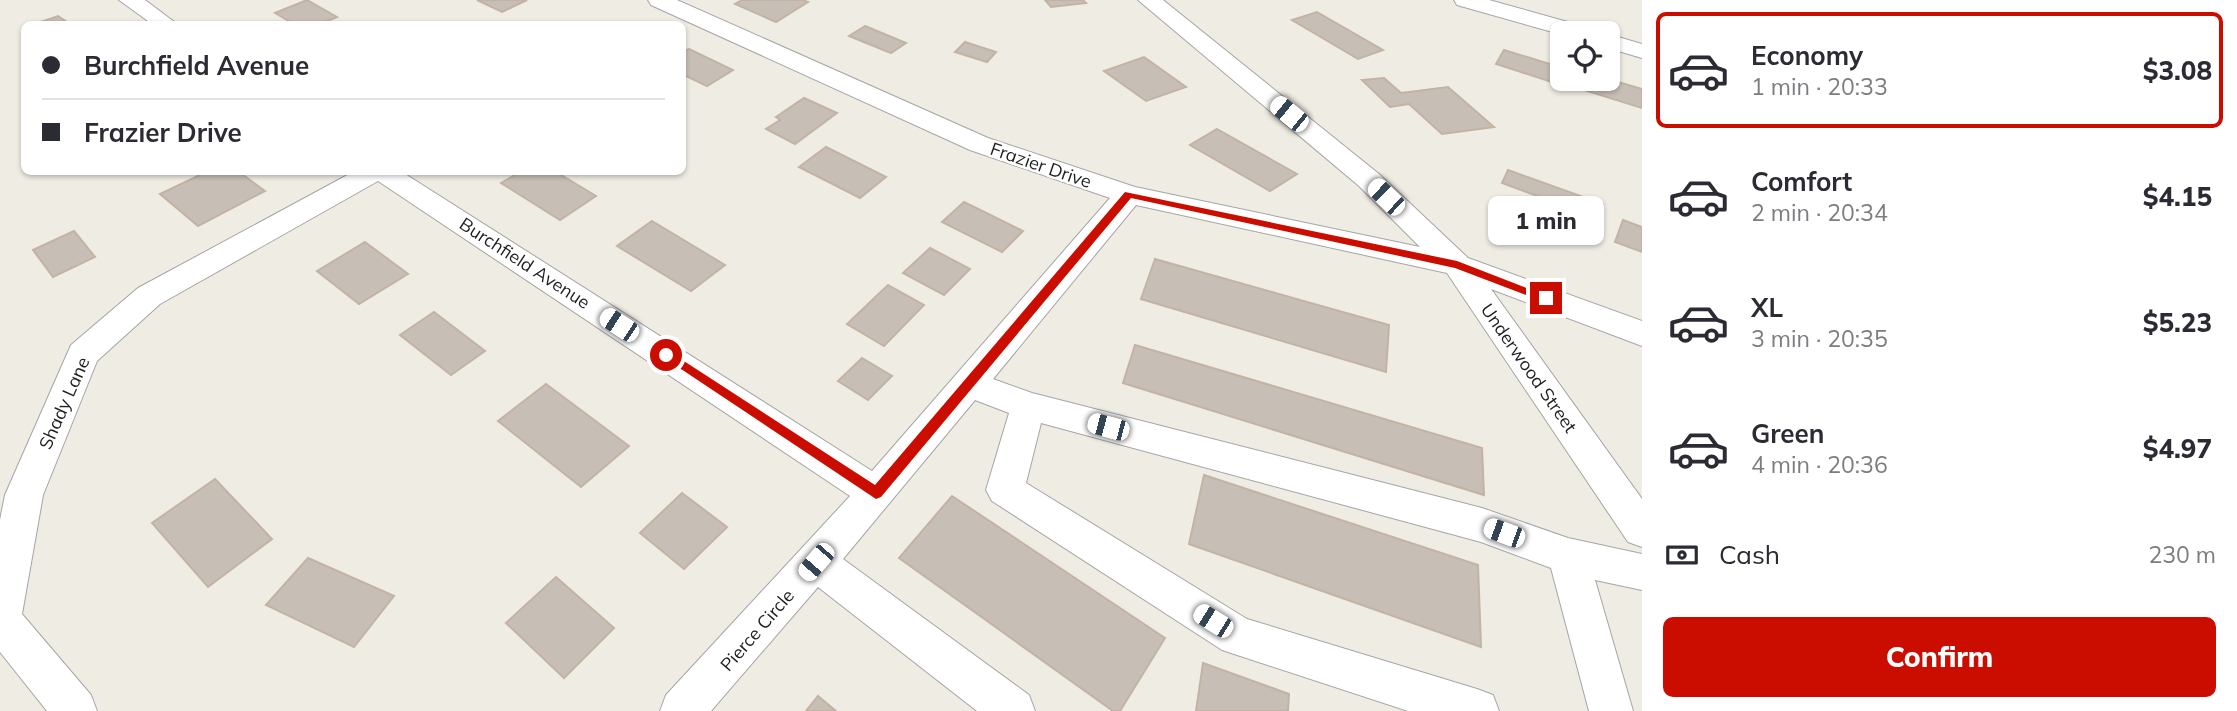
<!DOCTYPE html>
<meta charset="utf-8">
<style>
:root{--surface:#fff;--page:#f7f7f7;--text:#2b2b33;--muted:#7c7c81;--line:#e1e1e2;--accent:#cb0d00}
body{margin:0;font-family:Mulish,sans-serif;background:var(--page);color:var(--text);height:100vh;display:flex;flex-direction:column;font-size:26px;white-space:nowrap}
*{box-sizing:border-box;margin:0}
p{font-size:23px;color:var(--muted)}
.icon{flex:none;width:38px;height:38px;fill:none;stroke:currentColor;stroke-width:2;stroke-linecap:round;stroke-linejoin:round}
.map{position:relative;flex:1;overflow:hidden}
.details{display:flex;flex-direction:column;background:var(--surface);width:595px}
.details>*{flex:none}
.banner{position:absolute;left:21px;top:21px;width:665px;height:154px;border-radius:10px;box-shadow:0 2px 5px #0004;display:grid;align-content:center;height:154px;padding:0 21px;background:var(--surface)}
.tools{position:absolute;left:1550px;top:21px;display:grid;gap:14px}
.tools a{display:grid;place-items:center;width:70px;height:70px;border-radius:10px;background:var(--surface);box-shadow:0 2px 5px #0004;font-size:35px}
.end{position:absolute;width:32px;height:32px;margin:-16px;border:9px solid #cb0d00;background:#fff;box-shadow:0 0 0 4px #fff}
.from{border-radius:50%}
.bubble{position:absolute;height:49px;border-radius:10px;background:var(--surface);box-shadow:0 2px 5px #0004;font-size:23px;font-weight:800;line-height:49px;text-align:center}
.car{position:absolute;width:21px;height:42px;margin:-21px -10px;border-radius:9px;box-shadow:0 0 5px 2px #0007;background:linear-gradient(#fff 24%,#345 0 40%,#fff 0 76%,#345 0 86%,#fff 0)}
.banner b{display:flex;align-items:center;gap:24px;height:66px;font-size:26px}
.banner b+b{border-top:2px solid var(--line)}
.banner i{width:18px;height:18px;background:var(--text)}
ul{padding:12px 0 0;list-style:none}
li{display:flex;align-items:center;gap:21px;height:116px;margin:0 14px 10px;padding:0 7px;border:4px solid transparent;border-radius:10px}
li div{flex:1}
li b{display:block;font-size:26px}
li em{font-style:normal;font-weight:800}
li.active{border-color:var(--accent)}
li>.icon{width:63px;height:63px;stroke-width:1.5}
.pay{display:flex;align-items:center;gap:18px;height:77px;padding:0 21px;font-size:26px}
.pay p{margin-inline-start:auto}
.button{display:flex;gap:14px;margin-top:auto;padding:14px 21px}
.button a{flex:1;height:80px;border-radius:10px;background:var(--accent);color:#fff;font-size:28px;font-weight:800;line-height:80px;text-align:center}
main{display:flex;flex:1;min-height:0}
.map>svg:first-child{display:block}
.building{fill:#c7bfb6;stroke:#c2b3a4;stroke-width:2}
.lines{fill:none;stroke-linecap:round;stroke-linejoin:round}
.minor-casing{stroke:#a5a5a5;stroke-width:2}
.minor{fill:#fff;fill-rule:evenodd}
.route{fill:#cb0d00}
.labels{text-anchor:middle;dominant-baseline:central;stroke-width:5;stroke-linejoin:round;paint-order:stroke}
.street-label{font-size:18px;fill:#1e1e1e;stroke:#fff}
</style>
<main>
<div class="map">
<svg width="1642" height="711" viewBox="0 0 1642 711">
<rect width="100%" height="100%" fill="#efece3"/>
<g class="building">
<polygon points="307,0 337,17 320,24 294,24 275,13"/>
<polygon points="477,0 527,0 502,12"/>
<polygon points="742,0 803,0 808,2 776,22 735,4"/>
<polygon points="1045,0 1083,0 1086,3 1051,7"/>
<polygon points="1317,12 1383,50 1358,59 1292,20"/>
<polygon points="58,16 70,24 35,24"/>
<polygon points="865,26 906,43 891,53 849,36"/>
<polygon points="965,42 996,52 987,62 955,52"/>
<polygon points="689,49 733,70 707,86 682,74 682,53"/>
<polygon points="1504,50 1560,67 1552,82 1496,64"/>
<polygon points="1144,57 1186,87 1146,101 1104,71"/>
<polygon points="1384,78 1401,93 1448,87 1494,127 1442,134 1409,104 1390,107 1362,80"/>
<polygon points="1593,79 1608,79 1642,89 1642,108 1587,91"/>
<polygon points="804,98 837,113 795,144 766,129 780,120 776,117"/>
<polygon points="1217,129 1297,174 1270,191 1190,145"/>
<polygon points="826,147 886,177 860,198 799,167"/>
<polygon points="1508,170 1603,204 1597,218 1502,183"/>
<polygon points="206,172 239,172 265,191 198,226 160,194"/>
<polygon points="520,172 556,172 596,196 560,220 501,183"/>
<polygon points="964,202 1023,231 1002,252 942,222"/>
<polygon points="1623,220 1642,227 1642,252 1615,242"/>
<polygon points="652,221 725,265 691,291 617,246"/>
<polygon points="74,231 95,257 53,277 33,250"/>
<polygon points="365,242 408,274 359,304 317,271"/>
<polygon points="930,248 970,269 944,295 903,273"/>
<polygon points="1155,259 1389,325 1386,372 1141,299"/>
<polygon points="888,285 924,305 884,346 847,324"/>
<polygon points="434,312 485,351 451,375 400,335"/>
<polygon points="1135,345 1482,448 1484,495 1123,383"/>
<polygon points="862,358 892,376 868,400 838,381"/>
<polygon points="546,384 629,446 581,487 498,421"/>
<polygon points="1204,475 1478,565 1481,647 1189,544"/>
<polygon points="215,479 272,539 208,587 152,523"/>
<polygon points="682,493 727,527 684,569 640,533"/>
<polygon points="952,496 1165,638 1120,711 1113,711 899,558"/>
<polygon points="308,558 394,596 354,647 266,605"/>
<polygon points="556,577 614,628 564,678 506,623"/>
<polygon points="1203,663 1289,694 1288,711 1196,711"/>
<polygon points="818,696 836,711 806,711"/>
</g>
<g class="lines">
<defs>
<g id="minor">
<polygon points="119,0 145,0 177,24 152,24"/>
<polygon points="648,0 677,0 988,138 1135,187 1420,247 1359,186 1138,0 1163,0 1379,174 1468,258 1642,321 1642,346 1491,289 1642,499 1642,547 1628,542 1447,273 1136,205 993,379 1032,393 1482,508 1568,538 1642,554 1642,590 1595,580 1633,711 1589,711 1551,568 1481,542 1041,423 1026,483 1247,619 1477,689 1493,695 1499,711 1408,711 1222,650 992,501 986,490 1009,413 975,400 843,559 1029,695 1035,711 977,711 818,587 711,711 660,711 666,695 850,496 378,181 160,304 97,361 43,495 22,614 91,695 97,711 47,711 0,652 0,520 5,495 71,345 138,288 353,172 402,172 872,471 1110,198 970,150 651,5"/>
<polygon points="1454,0 1489,0 1589,28 1593,33 1563,35 1457,5"/>
<polygon points="1608,34 1642,44 1642,58 1608,48"/>
</g>
</defs>
<use href="#minor" class="minor-casing"/>
<use href="#minor" class="minor"/>
</g>
<polygon class="route" points="1125,192 1457,261 1552,298 1550,301 1542,301 1455,268 1131,198 881,497 876,499 660,355 666,351 670,352 875,485"/>
<g class="labels">
<g class="street-label">
<text transform="translate(1041 165) rotate(19)">Frazier Drive</text>
<text transform="translate(525 263) rotate(33)">Burchfield Avenue</text>
<text transform="translate(1529 368) rotate(55)">Underwood Street</text>
<text transform="translate(64 403) rotate(-66)">Shady Lane</text>
<text transform="translate(757 630) rotate(-49)">Pierce Circle</text>
</g>
</g>
</svg>
<div class="tools">
<a><svg class="icon" aria-label="locate" viewBox="0 0 24 24"><circle cx="12" cy="12" r="6"/><path d="M12 2v4M12 18v4M2 12h4M18 12h4"/></svg></a>
</div>
<i class="end from" style="left:666px;top:355px"></i>
<i class="end" style="left:1546px;top:298px"></i>
<div class="bubble" style="left:1488px;top:196px;width:116px">1 min</div>
<i class="car" style="left:1289px;top:114px;rotate:309deg"></i>
<i class="car" style="left:1386px;top:197px;rotate:314deg"></i>
<i class="car" style="left:619px;top:325px;rotate:303deg"></i>
<i class="car" style="left:1108px;top:427px;rotate:285deg"></i>
<i class="car" style="left:1504px;top:533px;rotate:290deg"></i>
<i class="car" style="left:816px;top:562px;rotate:221deg"></i>
<i class="car" style="left:1213px;top:621px;rotate:302deg"></i>
<div class="banner">
<b><i class="from"></i>Burchfield Avenue</b>
<b><i></i>Frazier Drive</b>
</div>
</div>
<section class="details">
<ul>
<li class="active"><svg class="icon" aria-label="car" viewBox="0 0 24 24"><path d="M5 17H2v-5l4-1 3-4h7l3 4 3 1v5h-3M9 17h6M6 11h13"/><circle cx="7" cy="17" r="2"/><circle cx="17" cy="17" r="2"/></svg><div><b>Economy</b><p>1 min · 20:33</p></div><em>$3.08</em></li>
<li><svg class="icon" aria-label="car" viewBox="0 0 24 24"><path d="M5 17H2v-5l4-1 3-4h7l3 4 3 1v5h-3M9 17h6M6 11h13"/><circle cx="7" cy="17" r="2"/><circle cx="17" cy="17" r="2"/></svg><div><b>Comfort</b><p>2 min · 20:34</p></div><em>$4.15</em></li>
<li><svg class="icon" aria-label="car" viewBox="0 0 24 24"><path d="M5 17H2v-5l4-1 3-4h7l3 4 3 1v5h-3M9 17h6M6 11h13"/><circle cx="7" cy="17" r="2"/><circle cx="17" cy="17" r="2"/></svg><div><b>XL</b><p>3 min · 20:35</p></div><em>$5.23</em></li>
<li><svg class="icon" aria-label="car" viewBox="0 0 24 24"><path d="M5 17H2v-5l4-1 3-4h7l3 4 3 1v5h-3M9 17h6M6 11h13"/><circle cx="7" cy="17" r="2"/><circle cx="17" cy="17" r="2"/></svg><div><b>Green</b><p>4 min · 20:36</p></div><em>$4.97</em></li>
</ul>
<div class="pay"><svg class="icon" aria-label="cash" viewBox="0 0 24 24"><path d="M3 7h18v10H3z"/><circle cx="12" cy="12" r="2"/></svg>Cash<p>230 m</p></div>
<div class="button"><a>Confirm</a></div>
</section>
</main>
